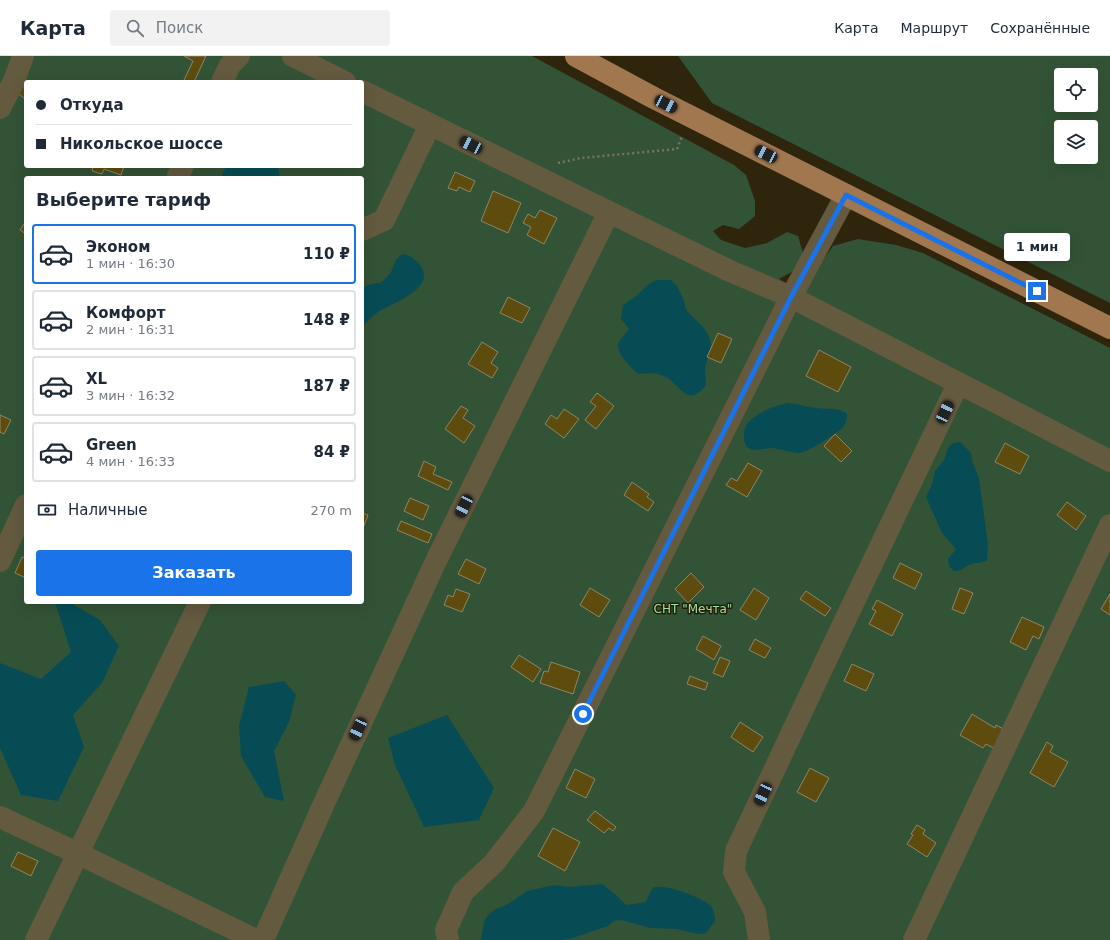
<!DOCTYPE html>
<html lang="ru">
<meta charset="utf-8">
<style>
:root{--surface:#fff;--page:#f2f2f3;--text:#1f2937;--muted:#747a83;--line:#e0e1e3;--accent:#1a73e8}
body{margin:0;font-family:"DejaVu Sans",sans-serif;background:var(--page);color:var(--text);height:100vh;display:flex;flex-direction:column;font-size:15px;white-space:nowrap}
*{box-sizing:border-box;margin:0}
p{font-size:13px;color:var(--muted)}
.icon{flex:none;width:22px;height:22px;fill:none;stroke:currentColor;stroke-width:2;stroke-linecap:round;stroke-linejoin:round}
.map{position:relative;flex:1;overflow:hidden}
.sheet{position:absolute;left:24px;top:120px;width:340px;height:428px;display:flex;flex-direction:column;background:var(--surface);border-radius:4px;box-shadow:0 4px 16px #0002}
.sheet>*{flex:none}
.guide{position:absolute;left:24px;top:24px;width:340px;height:88px;border-radius:4px;box-shadow:0 4px 16px #0002;display:grid;align-content:center;height:88px;padding:0 12px;background:var(--surface)}
.tools{position:absolute;left:1054px;top:12px;display:grid;gap:8px}
.tools a{display:grid;place-items:center;width:44px;height:44px;border-radius:4px;background:var(--surface);box-shadow:0 4px 16px #0002;font-size:20px}
.end{position:absolute;width:18px;height:18px;margin:-9px;border:5px solid #1a73e8;background:#fff;box-shadow:0 0 0 2px #fff}
.from{border-radius:50%}
.bubble{position:absolute;height:28px;border-radius:4px;background:var(--surface);box-shadow:0 4px 16px #0002;font-size:13px;font-weight:700;line-height:28px;text-align:center}
.car{position:absolute;width:12px;height:24px;margin:-12px -6px;border-radius:5px;box-shadow:0 0 3px 1px #0007;background:linear-gradient(#222 24%,#8ab4d8 0 40%,#222 0 76%,#8ab4d8 0 86%,#222 0)}
.guide b{display:flex;align-items:center;gap:14px;height:38px;font-size:15px}
.guide b+b{border-top:1px solid var(--line)}
.guide i{width:10px;height:10px;background:var(--text)}
ul{padding:0;list-style:none}
li{display:flex;align-items:center;gap:12px;height:60px;margin:0 8px 6px;padding:0 4px;border:2px solid var(--line);border-radius:4px}
li div{flex:1}
li b{display:block;font-size:15px}
li em{font-style:normal;font-weight:700}
li.selected{border-color:var(--accent)}
li>.icon{width:36px;height:36px;stroke-width:1.5}
h2{padding:0 12px;font-size:18px;line-height:48px}
.pay{display:flex;align-items:center;gap:10px;height:44px;padding:0 12px;font-size:15px}
.pay p{margin-inline-start:auto}
.cta{display:flex;gap:8px;margin-top:auto;padding:8px 12px}
.cta a{flex:1;height:46px;border-radius:4px;background:var(--accent);color:#fff;font-size:16px;font-weight:700;line-height:46px;text-align:center}
header{display:flex;align-items:center;gap:24px;box-sizing:border-box;height:56px;padding:0 20px;background:var(--surface);border-bottom:1px solid var(--line)}
header strong{font-size:19px}
nav{display:flex;gap:22px;margin-inline-start:auto;font-size:14px}
.search{width:280px;height:36px;background:var(--page);display:flex;align-items:center;gap:10px;box-sizing:border-box;padding:0 14px;border-radius:4px;color:var(--muted);font-size:15px}
.map>svg:first-child{display:block}
.green{fill:#335336;fill-rule:evenodd}
.water{fill:#074c55}
.building{fill:#5e4c0f;stroke:#8e8569}
.lines{fill:none;stroke-linecap:round;stroke-linejoin:round}
.path{stroke:#7c745f;stroke-width:2.5;stroke-dasharray:2 3;stroke-linecap:butt}
.minor{stroke:#635a3f;stroke-width:22}
.major{stroke:#a1774f;stroke-width:22}
.route{stroke:#1a73e8;stroke-width:5}
.labels{text-anchor:middle;dominant-baseline:central;stroke-width:3;stroke-linejoin:round;paint-order:stroke}
.park-label{font-size:12px;fill:#9de1a2;stroke:#241c03}
</style>
<header>
<strong>Карта</strong>
<div class="search"><svg class="icon" aria-label="search" viewBox="0 0 24 24"><circle cx="10" cy="10" r="6"/><path d="M15 15l6 6"/></svg>Поиск</div>
<nav><a>Карта</a><a>Маршрут</a><a>Сохранённые</a></nav>
</header>
<div class="map">
<svg width="1110" height="884" viewBox="0 0 1110 884">
<rect width="100%" height="100%" fill="#2e250c"/>
<g class="green">
<path d="M0,0H532L734,109L746,119L755,145V160L739,173L723,169L713,175L721,184L745,192L767,187L787,176L798,180L803,197L797,213L779,223L804,237L817,213L833,190L858,183L896,189L923,197L1110,292V884H0ZM26,26H362V110H26ZM26,122H362V546H26Z"/>
<path d="M678,0H1110V247L712,47ZM1061,19H1091V49H1061ZM1061,71H1091V101H1061Z"/>
</g>
<g class="water">
<polygon points="225,110 278,110 280,122 223,122 222,118 225,113"/>
<path d="M402,198C410,199 415,203 420,209C438,232 391,248 378,256C372,260 367,266 362,271V233L368,229L382,226L391,216L396,204Z"/>
<path d="M657,224H671L677,230L684,244L686,254L703,271L708,278L711,289L705,313L706,329C687,353 681,329 666,321C657,316 648,317 638,318C631,311 618,300 618,289C619,283 626,278 629,273L621,263L623,249L635,241L650,227Z"/>
<path d="M788,347C798,348 807,351 817,352C829,354 836,350 847,358C847,364 846,368 842,372C836,378 808,396 800,397C790,397 782,393 772,392C765,392 755,396 748,392C745,389 744,385 744,381C741,361 773,350 788,347Z"/>
<path d="M960,386L971,397L972,404L979,422L988,488L987,504C980,508 977,506 971,508C963,511 964,515 954,515L949,510L948,503L956,493L942,477L926,441L932,428L935,415L944,404L948,392L953,387Z"/>
<polygon points="55,546 69,546 100,564 119,590 102,627 73,659 84,691 58,745 21,739 0,692 0,607 41,623 71,596"/>
<polygon points="284,625 296,639 289,666 274,695 284,745 265,741 241,700 239,670 249,631"/>
<polygon points="447,659 494,732 479,764 424,771 395,709 388,682"/>
<path d="M602,828L615,838L626,849L646,846C648,842 650,835 653,832C662,826 704,842 711,850C714,855 715,860 715,865L706,877L698,878L677,873L650,872L622,864L614,865L608,870L570,883L561,884H481L484,866L488,859L494,854L508,848L527,835L554,829L570,831Z"/>
</g>
<g class="building">
<polygon points="184,0 206,0 194,26 189,26 184,24 193,5"/>
<polygon points="26,27 26,44 18,37"/>
<polygon points="93,110 124,110 121,119 104,113 102,118 92,115"/>
<polygon points="455,116 475,125 470,136 459,131 457,135 448,132"/>
<polygon points="493,135 521,147 508,177 481,165"/>
<polygon points="540,154 557,162 544,188 527,179 531,171 523,167 528,158 535,162"/>
<polygon points="24,168 26,170 26,178 20,174"/>
<polygon points="508,241 530,252 522,267 500,257"/>
<polygon points="718,277 732,283 721,307 707,301"/>
<polygon points="482,286 498,296 491,307 498,312 492,322 468,308"/>
<polygon points="819,294 851,311 838,336 806,320"/>
<polygon points="597,337 614,350 596,373 585,364 596,350 590,346"/>
<polygon points="461,350 468,354 463,362 475,370 464,387 445,373"/>
<polygon points="564,353 579,363 564,382 545,368 551,359 557,363"/>
<polygon points="0,359 11,364 4,378 0,376"/>
<polygon points="835,378 852,395 841,406 824,390"/>
<polygon points="1005,387 1029,400 1020,418 995,406"/>
<polygon points="424,405 436,411 433,418 452,426 448,434 418,420"/>
<polygon points="748,407 762,415 747,441 726,429 731,422 737,425"/>
<polygon points="632,426 649,438 647,441 654,446 648,455 624,439"/>
<polygon points="410,442 429,450 423,464 404,455"/>
<polygon points="1067,446 1086,460 1076,474 1057,459"/>
<polygon points="362,457 368,459 362,475"/>
<polygon points="401,465 432,478 428,487 397,474"/>
<polygon points="22,501 26,502 26,522 15,517"/>
<polygon points="466,503 486,513 479,528 458,518"/>
<polygon points="900,507 922,518 915,533 893,522"/>
<polygon points="691,517 704,531 688,547 675,533"/>
<polygon points="590,532 610,544 599,561 580,549"/>
<polygon points="754,532 769,542 756,564 740,554"/>
<polygon points="960,532 973,537 964,558 952,553"/>
<polygon points="456,533 470,538 462,556 444,549 448,539 453,541"/>
<polygon points="806,535 831,552 825,560 800,543"/>
<polygon points="1110,538 1110,559 1101,553"/>
<polygon points="877,544 903,558 892,580 869,568 876,555 872,553"/>
<polygon points="1022,561 1044,571 1039,583 1033,580 1026,594 1010,586"/>
<polygon points="703,580 721,590 714,604 696,593"/>
<polygon points="755,583 771,592 765,602 749,594"/>
<polygon points="519,599 541,613 533,626 511,611"/>
<polygon points="720,601 730,605 723,621 713,617"/>
<polygon points="551,606 580,616 573,638 540,627 544,615 548,616"/>
<polygon points="852,608 874,618 866,635 844,625"/>
<polygon points="690,620 708,627 705,634 687,628"/>
<polygon points="972,658 995,672 996,669 1005,674 995,693 986,688 983,692 960,679"/>
<polygon points="740,666 763,681 753,696 731,681"/>
<polygon points="1047,686 1053,690 1050,696 1068,706 1054,731 1030,717"/>
<polygon points="810,712 829,722 816,746 797,736"/>
<polygon points="575,713 595,723 586,742 566,732"/>
<polygon points="595,755 616,771 613,775 609,772 604,777 587,764"/>
<polygon points="917,769 925,774 923,778 936,787 927,801 907,788 913,779 911,778"/>
<polygon points="553,772 580,786 565,815 538,800"/>
<polygon points="18,796 38,805 31,820 11,810"/>
</g>
<g class="lines">
<polyline class="path" points="558,107 581,102 677,93 682,80"/>
<g class="minor">
<polyline points="293,0 345,26"/>
<polyline points="222,26 230,9 239,0"/>
<polyline points="362,35 609,156 730,215 791,241 1110,405"/>
<polyline points="0,52 14,25 23,0"/>
<polyline points="177,122 183,110"/>
<polyline points="362,174 384,164 430,69"/>
<polyline points="0,505 26,449"/>
<polyline points="0,761 77,797 256,884"/>
<polyline points="36,884 200,546"/>
<polyline points="263,884 326,743 436,505 609,156"/>
<polyline points="448,884 446,874 463,836 494,807 534,755 791,241 846,139"/>
<polyline points="759,884 755,856 734,816 736,795 837,581 958,328"/>
<polyline points="914,884 1110,469"/>
</g>
<polyline class="major" points="576,0 654,42 1110,272"/>
</g>
<g class="lines">
<polyline class="route" points="583,658 791,241 846,139 1037,235"/>
</g>
<g class="labels">
<g class="park-label">
<text x="693" y="553">СНТ "Мечта"</text>
</g>
</g>
</svg>
<div class="tools">
<a><svg class="icon" aria-label="locate" viewBox="0 0 24 24"><circle cx="12" cy="12" r="6"/><path d="M12 2v4M12 18v4M2 12h4M18 12h4"/></svg></a>
<a><svg class="icon" aria-label="layers" viewBox="0 0 24 24"><path d="M12 4l9 5-9 5-9-5zM3 14l9 5 9-5"/></svg></a>
</div>
<i class="end from" style="left:583px;top:658px"></i>
<i class="end" style="left:1037px;top:235px"></i>
<div class="bubble" style="left:1004px;top:177px;width:66px">1 мин</div>
<i class="car" style="left:666px;top:48px;rotate:117deg"></i>
<i class="car" style="left:471px;top:89px;rotate:296deg"></i>
<i class="car" style="left:766px;top:98px;rotate:297deg"></i>
<i class="car" style="left:945px;top:356px;rotate:25deg"></i>
<i class="car" style="left:464px;top:450px;rotate:206deg"></i>
<i class="car" style="left:358px;top:673px;rotate:205deg"></i>
<i class="car" style="left:763px;top:738px;rotate:205deg"></i>
<div class="guide">
<b><i class="from"></i>Откуда</b>
<b><i></i>Никольское шоссе</b>
</div>
<section class="sheet">
<h2>Выберите тариф</h2>
<ul>
<li class="selected"><svg class="icon" aria-label="car" viewBox="0 0 24 24"><path d="M5 17H2v-5l4-1 3-4h7l3 4 3 1v5h-3M9 17h6M6 11h13"/><circle cx="7" cy="17" r="2"/><circle cx="17" cy="17" r="2"/></svg><div><b>Эконом</b><p>1 мин · 16:30</p></div><em>110 ₽</em></li>
<li><svg class="icon" aria-label="car" viewBox="0 0 24 24"><path d="M5 17H2v-5l4-1 3-4h7l3 4 3 1v5h-3M9 17h6M6 11h13"/><circle cx="7" cy="17" r="2"/><circle cx="17" cy="17" r="2"/></svg><div><b>Комфорт</b><p>2 мин · 16:31</p></div><em>148 ₽</em></li>
<li><svg class="icon" aria-label="car" viewBox="0 0 24 24"><path d="M5 17H2v-5l4-1 3-4h7l3 4 3 1v5h-3M9 17h6M6 11h13"/><circle cx="7" cy="17" r="2"/><circle cx="17" cy="17" r="2"/></svg><div><b>XL</b><p>3 мин · 16:32</p></div><em>187 ₽</em></li>
<li><svg class="icon" aria-label="car" viewBox="0 0 24 24"><path d="M5 17H2v-5l4-1 3-4h7l3 4 3 1v5h-3M9 17h6M6 11h13"/><circle cx="7" cy="17" r="2"/><circle cx="17" cy="17" r="2"/></svg><div><b>Green</b><p>4 мин · 16:33</p></div><em>84 ₽</em></li>
</ul>
<div class="pay"><svg class="icon" aria-label="cash" viewBox="0 0 24 24"><path d="M3 7h18v10H3z"/><circle cx="12" cy="12" r="2"/></svg>Наличные<p>270 m</p></div>
<div class="cta"><a>Заказать</a></div>
</section>
</div>
